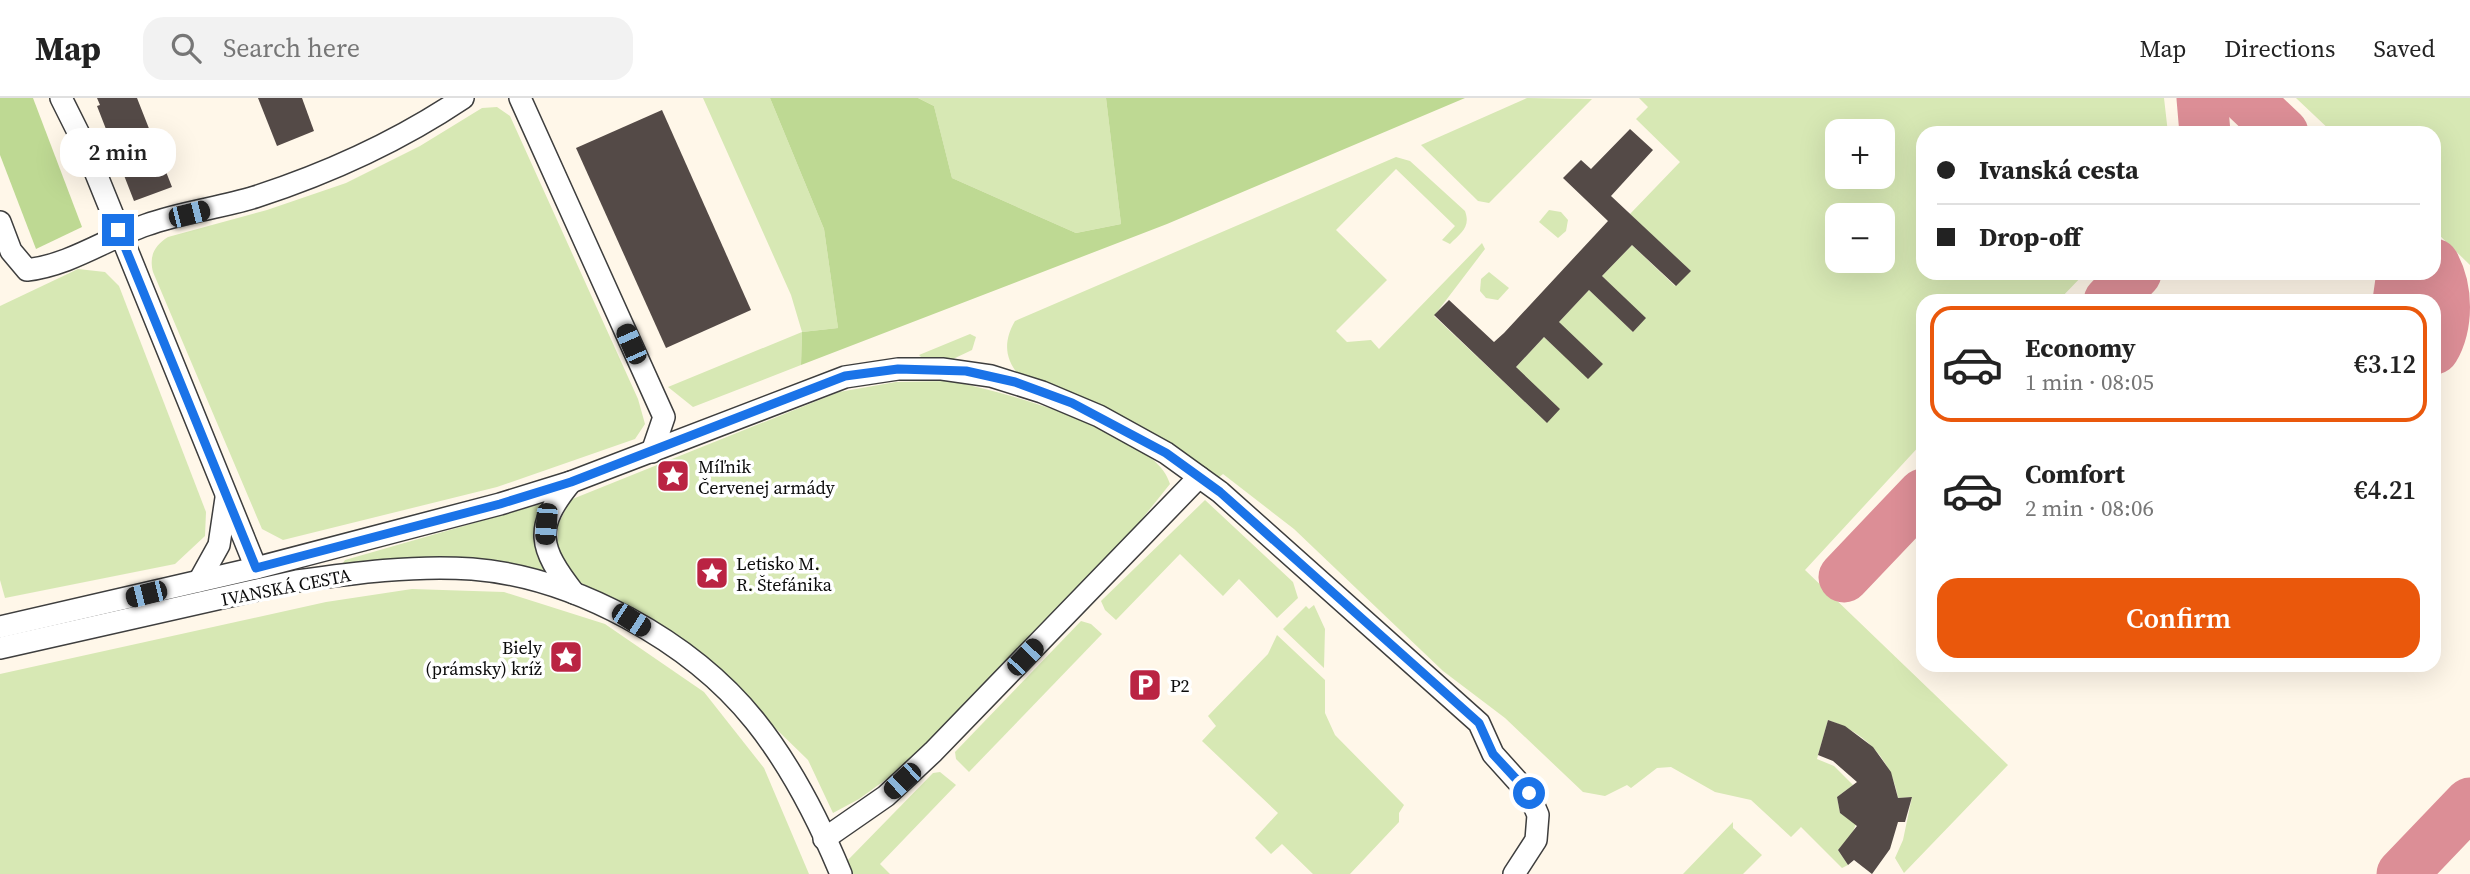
<!DOCTYPE html>
<meta charset="utf-8">
<style>
:root{--surface:#fff;--page:#f2f2f2;--text:#222;--muted:#767676;--line:#e0e0e0;--accent:#ea580c}
body{margin:0;font-family:"Source Serif 4",serif;background:var(--page);color:var(--text);height:100vh;display:flex;flex-direction:column;font-size:26px;white-space:nowrap}
*{box-sizing:border-box;margin:0}
p{font-size:23px;color:var(--muted)}
.icon{flex:none;width:38px;height:38px;fill:none;stroke:currentColor;stroke-width:2;stroke-linecap:round;stroke-linejoin:round}
.map{position:relative;flex:1;overflow:hidden}
.side{position:absolute;left:1916px;top:196px;width:525px;height:378px;display:flex;flex-direction:column;background:var(--surface);border-radius:21px;box-shadow:0 7px 28px #0002}
.side>*{flex:none}
.top-card{position:absolute;left:1916px;top:28px;width:525px;height:154px;border-radius:21px;box-shadow:0 7px 28px #0002;display:grid;align-content:center;height:154px;padding:0 21px;background:var(--surface)}
.tools{position:absolute;left:1825px;top:21px;display:grid;gap:14px}
.tools a{display:grid;place-items:center;width:70px;height:70px;border-radius:14px;background:var(--surface);box-shadow:0 7px 28px #0002;font-size:35px}
.end{position:absolute;width:32px;height:32px;margin:-16px;border:9px solid #1a73e8;background:#fff;box-shadow:0 0 0 4px #fff}
.from{border-radius:50%}
.bubble{position:absolute;height:49px;border-radius:21px;background:var(--surface);box-shadow:0 7px 28px #0002;font-size:23px;font-weight:600;line-height:49px;text-align:center}
.car{position:absolute;width:21px;height:42px;margin:-21px -10px;border-radius:9px;box-shadow:0 0 5px 2px #0007;background:linear-gradient(#222 24%,#8ab4d8 0 40%,#222 0 76%,#8ab4d8 0 86%,#222 0)}
.top-card b{display:flex;align-items:center;gap:24px;height:66px;font-size:26px}
.top-card b+b{border-top:2px solid var(--line)}
.top-card i{width:18px;height:18px;background:var(--text)}
ul{padding:12px 0 0;list-style:none}
li{display:flex;align-items:center;gap:21px;height:116px;margin:0 14px 10px;padding:0 7px;border:4px solid transparent;border-radius:21px}
li div{flex:1}
li b{display:block;font-size:26px}
li em{font-style:normal;font-weight:600}
li.active{border-color:var(--accent)}
li>.icon{width:63px;height:63px;stroke-width:1.5}
.button{display:flex;gap:14px;margin-top:auto;padding:14px 21px}
.button a{flex:1;height:80px;border-radius:21px;background:var(--accent);color:#fff;font-size:28px;font-weight:600;line-height:80px;text-align:center}
header{display:flex;align-items:center;gap:42px;box-sizing:border-box;height:98px;padding:0 35px;background:var(--surface);border-bottom:2px solid var(--line)}
header strong{font-size:33px}
nav{display:flex;gap:38px;margin-inline-start:auto;font-size:24px}
.search{width:490px;height:63px;background:var(--page);display:flex;align-items:center;gap:18px;box-sizing:border-box;padding:0 24px;border-radius:21px;color:var(--muted);font-size:26px}
.map>svg:first-child{display:block}
.green{fill:#d7e8b4;fill-rule:evenodd}
.forest{fill:#bed993}
.lines{fill:none;stroke-linecap:round;stroke-linejoin:round}
.taxiway{stroke:#dc8e96;stroke-width:51}
.building{fill:#544a47}
.minor-casing{stroke:#3e3e3e;stroke-width:24}
.minor{stroke:#fff;stroke-width:21}
.route{stroke:#1a73e8;stroke-width:9}
.labels{text-anchor:middle;dominant-baseline:central;stroke-width:7;stroke-linejoin:round;paint-order:stroke}
.poi-label{font-size:18px;fill:#0b0b0b;stroke:#fff;text-anchor:start}
.street-label{font-size:18px;fill:#0b0b0b;stroke:#fff}
</style>
<header>
<strong>Map</strong>
<div class="search"><svg class="icon" aria-label="search" viewBox="0 0 24 24"><circle cx="10" cy="10" r="6"/><path d="M15 15l6 6"/></svg>Search here</div>
<nav><a>Map</a><a>Directions</a><a>Saved</a></nav>
</header>
<div class="map">
<svg width="2470" height="776" viewBox="0 0 2470 776">
<rect width="100%" height="100%" fill="#fff7e9"/>
<g class="green">
<polygon points="703,0 770,0 824,131 838,230 802,234 801,267 693,309 668,289 802,234 791,197"/>
<polygon points="918,0 1106,0 1121,126 1076,135 952,80 934,8"/>
<polygon points="1527,0 1592,1 1489,105 1478,103 1421,47"/>
<path d="M1639,0H2164L2168,35H1923V175H2085L2058,203H1923V344L1805,472L2008,667L1904,775L1895,760L1903,742L1912,699L1898,700C1891,661 1866,635 1828,622L1817,661L1834,668L1853,687L1837,699L1840,715L1856,726L1852,736L1838,752L1848,767L1842,770L1801,729L1791,739L1751,702L1715,694L1671,669L1657,670L1631,690L1627,687L1605,698L1583,694L1505,620L1443,573L1294,431L1223,376L1218,380L1143,329L1101,308L1018,276C1004,259 1004,242 1015,223L1396,59L1410,63L1465,113C1471,129 1461,135 1450,146L1442,142L1455,128L1396,71L1336,132L1387,182L1336,233L1347,244L1371,242L1379,251L1482,145L1485,151L1434,218L1547,325L1516,269L1544,239L1588,280L1559,224L1589,192L1633,234L1645,220L1602,178L1632,147L1675,188L1690,173L1630,116L1680,64L1636,21L1648,9ZM1838,33H1883V79H1838ZM1838,117H1883V163H1838Z"/>
<polygon points="2296,0 2470,0 2470,167 2434,132 2434,35 2333,35"/>
<path d="M497,9L510,18L638,301L645,326L635,341L497,389L283,442L262,431L153,174C149,158 154,148 168,139L267,112L346,85L420,48L482,10Z"/>
<polygon points="1549,112 1561,114 1568,122 1566,133 1558,140 1539,124"/>
<polygon points="78,171 105,174 119,188 206,414 205,438 175,466 5,500 0,482 0,208"/>
<polygon points="1489,174 1509,190 1498,202 1486,200 1480,193 1481,181"/>
<polygon points="970,236 976,239 972,252 953,261 922,260 919,257"/>
<path d="M950,283C998,292 1158,335 1170,386L1117,452L917,659L859,701L833,715L808,662L691,548L578,483L557,462L558,427L570,402L839,294L896,284Z"/>
<polygon points="1205,402 1293,484 1298,500 1277,520 1239,481 1223,498 1180,456 1116,522 1105,512 1101,503"/>
<path d="M548,404C537,428 527,452 547,475C477,463 416,455 345,467L343,465L345,462Z"/>
<polygon points="412,491 504,494 605,526 704,594 764,670 809,776 0,776 0,576 326,504"/>
<polygon points="1314,507 1325,531 1324,570 1283,531 1306,508 1309,511"/>
<polygon points="1081,523 1091,526 1102,536 969,674 956,661 955,654"/>
<polygon points="1277,537 1325,582 1325,615 1335,637 1404,707 1399,715 1399,724 1350,776 1313,776 1282,746 1271,756 1255,740 1278,715 1202,643 1216,628 1208,618 1268,556"/>
<polygon points="940,674 956,687 880,766 890,776 852,776 847,763 933,675"/>
<polygon points="1733,724 1733,730 1762,757 1743,776 1683,776"/>
</g>
<g class="forest">
<polygon points="0,0 33,0 82,129 36,151 0,57"/>
<polygon points="770,0 918,0 934,8 952,80 1076,135 1121,126 1106,0 1465,0 1167,126 801,267 802,234 838,230 824,131"/>
</g>
<g class="lines">
<g class="taxiway">
<polyline points="2202,0 2205,35"/>
<polyline points="2246,0 2283,35"/>
<path d="M2434,166C2448,191 2448,227 2434,251"/>
<polyline points="2109,203 2136,175"/>
<polyline points="2398,203 2402,175"/>
<polyline points="1844,479 1923,396"/>
<polyline points="2402,776 2470,705"/>
</g>
</g>
<g class="building">
<polygon points="97,0 137,0 172,89 134,103 97,8 100,7"/>
<polygon points="258,0 302,0 314,33 277,48"/>
<polygon points="662,12 751,212 666,250 576,50"/>
<polygon points="1630,31 1653,52 1611,98 1691,173 1676,188 1632,147 1602,178 1646,220 1633,234 1589,192 1559,224 1603,266 1588,281 1544,239 1516,269 1560,311 1547,325 1434,217 1449,202 1494,244 1504,235 1608,123 1563,80 1581,62 1591,71"/>
<polygon points="1828,622 1845,628 1873,649 1891,674 1898,700 1912,699 1905,724 1898,724 1890,751 1872,776 1854,762 1848,767 1838,752 1857,728 1840,715 1837,699 1857,684 1833,663 1818,657"/>
</g>
<g class="lines">
<defs>
<g id="minor">
<polyline points="61,0 84,46 256,470"/>
<polyline points="520,0 664,319 652,354"/>
<path d="M0,124L11,153L27,172C70,167 106,141 146,127C181,114 220,110 255,99C329,75 399,43 463,0"/>
<path d="M571,384C533,430 539,450 574,495"/>
<polyline points="199,483 219,447 226,400"/>
<polyline points="0,529 256,470 500,406 571,384 845,279 898,271 942,271 991,278 1042,294 1099,318 1166,355 1220,394 1479,625 1493,656 1529,696 1538,717 1536,742 1514,776"/>
<path d="M0,550L297,483C354,475 413,467 472,471C574,479 691,543 755,623C791,668 819,723 841,776"/>
<polyline points="824,741 886,698 933,654 1199,379"/>
</g>
</defs>
<use href="#minor" class="minor-casing"/>
<use href="#minor" class="minor"/>
</g>
<g class="lines">
<polyline class="route" points="118,132 256,470 500,406 571,384 845,278 898,271 966,273 1015,284 1072,305 1166,355 1220,394 1479,625 1493,656 1529,695"/>
</g>
<defs>
<symbol id="sight-square" viewBox="-11 -11 22 22"><rect x="-9" y="-9" width="18" height="18" rx="4" fill="#ba2443" stroke="#fff"/><path d="M0-6L1.8-2.2L6-1.7L2.9 1.2L3.7 5.4L0 3.3L-3.7 5.4L-2.9 1.2L-6-1.7L-1.8-2.2Z" fill="#fff"/></symbol>
<symbol id="parking-square" viewBox="-11 -11 22 22"><rect x="-9" y="-9" width="18" height="18" rx="4" fill="#ba2443" stroke="#fff"/><path d="M-3.5-5.5H1a3.5 3.5 0 0 1 0 7H-1V5.5H-3.5ZM-1-3.4V-.6H.8a1.4 1.4 0 0 0 0-2.8Z" fill="#fff"/></symbol>
</defs>
<g fill-rule="evenodd">
<use href="#sight-square" x="654" y="359" width="38" height="38"/>
<use href="#sight-square" x="693" y="456" width="38" height="38"/>
<use href="#sight-square" x="547" y="540" width="38" height="38"/>
<use href="#parking-square" x="1126" y="568" width="38" height="38"/>
</g>
<g class="labels">
<g class="poi-label">
<text x="698" y="368">Míľnik<tspan x="698" dy="21">Červenej armády</tspan></text>
<text x="736" y="465">Letisko M.<tspan x="736" dy="21">R. Štefánika</tspan></text>
<text x="542" y="549" text-anchor="end">Biely<tspan x="542" dy="21">(prámsky) kríž</tspan></text>
<text x="1170" y="587">P2</text>
</g>
<g class="street-label">
<text transform="translate(286 489) rotate(-11)">IVANSKÁ CESTA</text>
</g>
</g>
</svg>
<div class="tools">
<a>+</a>
<a>−</a>
</div>
<i class="end from" style="left:1529px;top:695px"></i>
<i class="end" style="left:118px;top:132px"></i>
<div class="bubble" style="left:60px;top:30px;width:116px">2 min</div>
<i class="car" style="left:189px;top:116px;rotate:76deg"></i>
<i class="car" style="left:631px;top:246px;rotate:336deg"></i>
<i class="car" style="left:546px;top:426px;rotate:184deg"></i>
<i class="car" style="left:146px;top:496px;rotate:256deg"></i>
<i class="car" style="left:631px;top:522px;rotate:123deg"></i>
<i class="car" style="left:1025px;top:559px;rotate:44deg"></i>
<i class="car" style="left:902px;top:683px;rotate:227deg"></i>
<div class="top-card">
<b><i class="from"></i>Ivanská cesta</b>
<b><i></i>Drop-off</b>
</div>
<section class="side">
<ul>
<li class="active"><svg class="icon" aria-label="car" viewBox="0 0 24 24"><path d="M5 17H2v-5l4-1 3-4h7l3 4 3 1v5h-3M9 17h6M6 11h13"/><circle cx="7" cy="17" r="2"/><circle cx="17" cy="17" r="2"/></svg><div><b>Economy</b><p>1 min · 08:05</p></div><em>€3.12</em></li>
<li><svg class="icon" aria-label="car" viewBox="0 0 24 24"><path d="M5 17H2v-5l4-1 3-4h7l3 4 3 1v5h-3M9 17h6M6 11h13"/><circle cx="7" cy="17" r="2"/><circle cx="17" cy="17" r="2"/></svg><div><b>Comfort</b><p>2 min · 08:06</p></div><em>€4.21</em></li>
</ul>
<div class="button"><a>Confirm</a></div>
</section>
</div>
